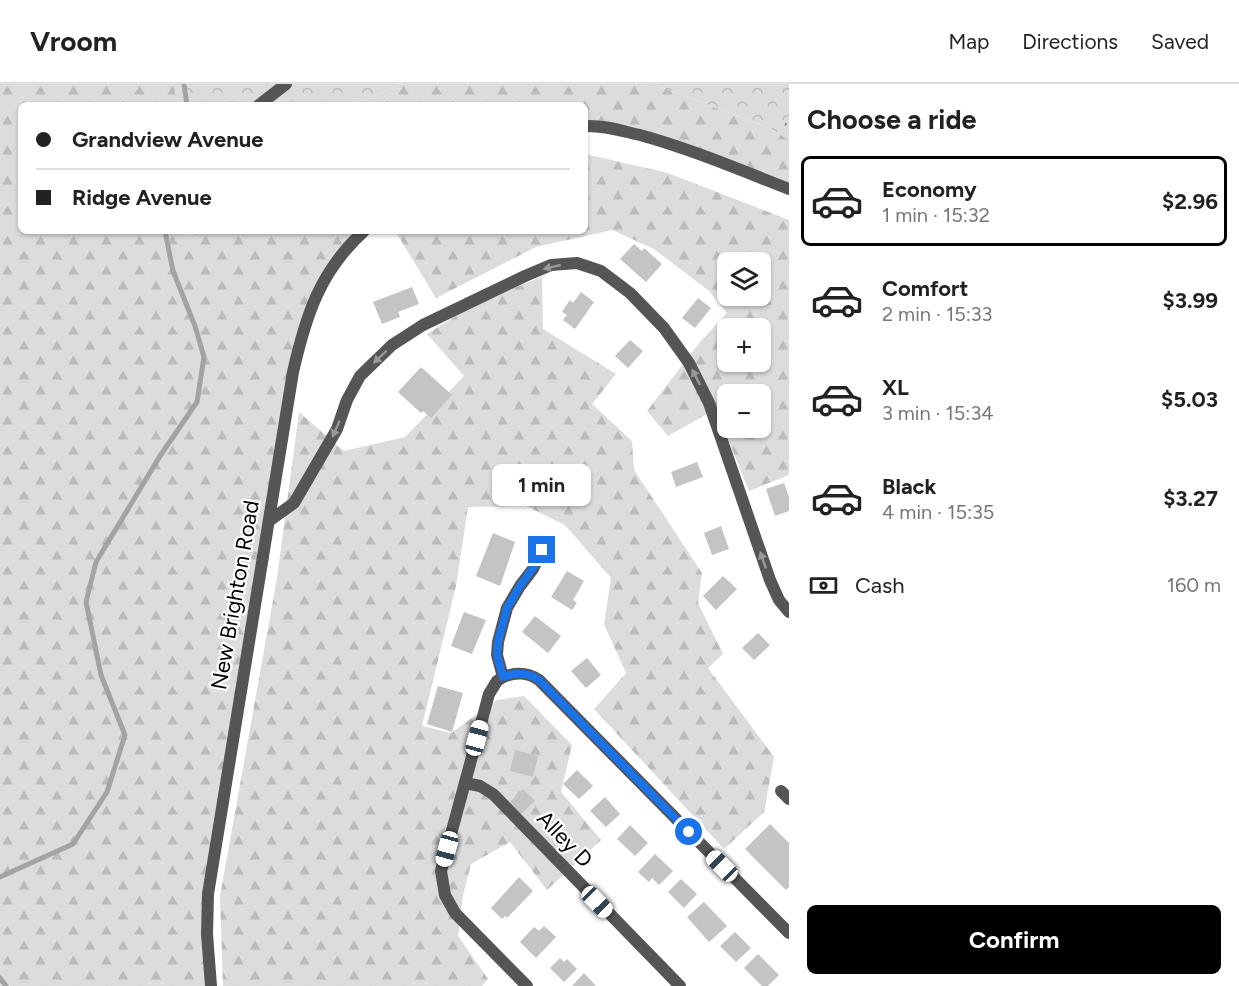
<!DOCTYPE html>
<meta charset="utf-8">
<style>
:root{--surface:#fff;--page:#f6f6f6;--text:#222;--muted:#767676;--line:#e0e0e0;--accent:#000}
body{margin:0;font-family:Figtree,sans-serif;background:var(--page);color:var(--text);height:100vh;display:flex;flex-direction:column;font-size:22px;white-space:nowrap}
*{box-sizing:border-box;margin:0}
p{font-size:20px;color:var(--muted)}
.icon{flex:none;width:33px;height:33px;fill:none;stroke:currentColor;stroke-width:2;stroke-linecap:round;stroke-linejoin:round}
.map{position:relative;flex:1;overflow:hidden}
.details{display:flex;flex-direction:column;background:var(--surface);width:450px}
.details>*{flex:none}
.guide{position:absolute;left:18px;top:18px;width:570px;height:132px;border-radius:9px;box-shadow:0 2px 4px #0004;display:grid;align-content:center;height:132px;padding:0 18px;background:var(--surface)}
.tools{position:absolute;left:717px;top:168px;display:grid;gap:12px}
.tools a{display:grid;place-items:center;width:54px;height:54px;border-radius:9px;background:var(--surface);box-shadow:0 2px 4px #0004;font-size:30px}
.end{position:absolute;width:27px;height:27px;margin:-14px;border:8px solid #1a73e8;background:#fff;box-shadow:0 0 0 3px #fff}
.from{border-radius:50%}
.bubble{position:absolute;height:42px;border-radius:9px;background:var(--surface);box-shadow:0 2px 4px #0004;font-size:20px;font-weight:700;line-height:42px;text-align:center}
.car{position:absolute;width:18px;height:36px;margin:-18px -9px;border-radius:8px;box-shadow:0 0 4px 2px #0007;background:linear-gradient(#fff 24%,#345 0 40%,#fff 0 76%,#345 0 86%,#fff 0)}
.guide b{display:flex;align-items:center;gap:21px;height:57px;font-size:22px}
.guide b+b{border-top:2px solid var(--line)}
.guide i{width:15px;height:15px;background:var(--text)}
ul{padding:0;list-style:none}
li{display:flex;align-items:center;gap:18px;height:90px;margin:0 12px 9px;padding:0 6px;border:3px solid transparent;border-radius:9px}
li div{flex:1}
li b{display:block;font-size:22px}
li em{font-style:normal;font-weight:700}
li.current{border-color:var(--accent)}
li>.icon{width:54px;height:54px;stroke-width:1.5}
h2{padding:0 18px;font-size:27px;line-height:72px}
.pay{display:flex;align-items:center;gap:15px;height:66px;padding:0 18px;font-size:22px}
.pay p{margin-inline-start:auto}
.button{display:flex;gap:12px;margin-top:auto;padding:12px 18px}
.button a{flex:1;height:69px;border-radius:9px;background:var(--accent);color:#fff;font-size:24px;font-weight:700;line-height:69px;text-align:center}
header{display:flex;align-items:center;gap:36px;box-sizing:border-box;height:84px;padding:0 30px;background:var(--surface);border-bottom:2px solid var(--line)}
header strong{font-size:28px}
nav{display:flex;gap:33px;margin-inline-start:auto;font-size:21px}
main{display:flex;flex:1;min-height:0}
.map>svg:first-child{display:block}
.forest{fill:url(#forest-firs);fill-rule:evenodd}
.park{fill:url(#park-crowns)}
.lines{fill:none;stroke-linecap:round;stroke-linejoin:round}
.stream{stroke:#a3a3a3;stroke-width:5}
.building{fill:#c4c4c4}
.path{stroke:#777;stroke-width:3;stroke-dasharray:1.5 3;stroke-linecap:butt}
.minor{stroke:#555;stroke-width:12}
.tertiary{stroke:#555;stroke-width:12}
.oneway{fill:#999}
.route{stroke:#1a73e8;stroke-width:8}
.labels{text-anchor:middle;dominant-baseline:central;stroke-width:4.5;stroke-linejoin:round;paint-order:stroke}
.street-label{font-size:22px;fill:#000;stroke:#fff}
</style>
<header>
<strong>Vroom</strong>
<nav><a>Map</a><a>Directions</a><a>Saved</a></nav>
</header>
<main>
<div class="map">
<svg width="789" height="902" viewBox="0 0 789 902">
<defs>
<pattern id="forest-firs" width="22" height="20" patternUnits="userSpaceOnUse" patternTransform="scale(1.5)"><rect width="22" height="20" fill="#dcdcdc"/><path d="M5 1l3.5 6h-7zM16 11l3.5 6h-7z" fill="#bbb"/></pattern>
<pattern id="park-crowns" width="20" height="18" patternUnits="userSpaceOnUse" patternTransform="scale(1.5)"><rect width="20" height="18" fill="#dcdcdc"/><path d="M2 6a3 3 0 1 1 6 0M12 15a3 3 0 1 1 6 0" fill="none" stroke="#bbb"/></pattern>
</defs>
<rect width="100%" height="100%" fill="#fff"/>
<g class="forest">
<polygon points="0,0 174,0 180,21 21,21 21,147 172,147 173,150 193,151 195,147 364,147 347,163 302,248 208,810 211,902 0,902"/>
<polygon points="402,0 654,0 772,45 789,56 789,105 696,69 585,42 585,21 312,21 363,17"/>
<path d="M585,70L668,89L789,136V391L749,407L716,325L668,352L647,327L700,258L727,229L709,207L654,165L612,146L536,163L436,214L397,150L401,147H585ZM728,178H760V212H728ZM728,244H760V278H728ZM728,310H760V344H728Z"/>
<polygon points="542,193 543,245 616,290 592,320 632,357 634,386 702,489 698,519 723,570 708,584 774,673 764,728 724,765 594,625 626,589 604,540 611,494 565,441 526,422 468,423 456,502 422,642 451,649 497,616 524,612 572,661 561,708 601,756 547,806 510,758 471,780 463,811 458,852 488,895 482,902 223,902 220,812 277,494 299,328 344,367 405,353 464,292 427,250 478,218"/>
</g>
<g class="park">
<polygon points="173,0 402,0 363,17 312,21 178,21"/>
<polygon points="654,0 789,0 789,56 772,45"/>
</g>
<g class="lines">
<g class="stream">
<polyline points="184,0 187,21"/>
<polyline points="0,793 73,760 107,708 125,651 101,591 86,518 96,478 160,372 197,318 204,273 195,242 173,187 165,147"/>
<polyline points="0,894 6,902"/>
</g>
</g>
<g class="building">
<polygon points="634,160 642,167 644,164 662,180 646,198 620,175"/>
<polygon points="412,203 419,220 398,228 400,233 382,240 373,218"/>
<polygon points="581,208 594,218 575,245 563,236 567,231 562,228 570,216 573,219"/>
<polygon points="698,214 711,224 695,244 682,234"/>
<polygon points="630,256 643,267 628,284 615,272"/>
<polygon points="421,283 452,311 431,334 423,327 421,329 398,308"/>
<polygon points="697,378 703,393 676,403 671,388"/>
<polygon points="784,399 789,413 789,427 775,432 766,405"/>
<polygon points="721,442 729,465 712,471 704,449"/>
<polygon points="493,449 515,458 500,502 476,492"/>
<polygon points="567,487 584,497 573,516 577,519 572,526 551,513"/>
<polygon points="723,492 737,505 716,526 703,512"/>
<polygon points="464,528 486,536 472,570 451,562"/>
<polygon points="535,532 561,552 548,569 522,548"/>
<polygon points="758,549 770,561 754,576 742,564"/>
<polygon points="587,574 601,591 586,604 571,587"/>
<polygon points="438,602 463,609 452,648 427,640"/>
<polygon points="515,666 538,672 533,693 510,687"/>
<polygon points="577,686 593,702 579,715 563,700"/>
<polygon points="523,705 535,717 521,730 510,718"/>
<polygon points="605,713 620,730 606,743 590,727"/>
<polygon points="770,740 789,759 789,803 786,806 745,765"/>
<polygon points="630,741 648,759 635,772 617,755"/>
<polygon points="655,770 673,787 659,801 652,794 649,798 638,788"/>
<polygon points="519,793 533,807 507,834 505,832 502,835 491,824"/>
<polygon points="681,795 697,810 684,824 668,808"/>
<polygon points="704,818 727,842 709,858 687,833"/>
<polygon points="544,842 556,853 536,874 520,858 534,843 539,847"/>
<polygon points="735,848 751,864 736,878 720,862"/>
<polygon points="758,870 779,891 768,902 762,902 744,884"/>
<polygon points="560,874 564,878 567,875 577,885 564,898 550,884"/>
<polygon points="584,889 596,902 572,902"/>
</g>
<g class="lines">
<polyline class="path" points="785,40 789,41"/>
<g class="minor">
<polyline points="259,21 286,0"/>
<polyline points="269,437 294,419 337,345 347,316 360,292 392,261 423,241 525,192 551,181 577,179 601,187 630,209 664,244 689,279 709,319 770,496 779,516 789,528"/>
<path d="M503,593C516,588 527,588 539,596L789,849"/>
<polyline points="465,699 480,702 493,710 680,902"/>
<polyline points="781,707 789,715"/>
<polyline points="527,902 455,829 445,811 441,787 489,610 497,597 503,593 497,571 498,558 507,524 520,502 533,485 542,466"/>
</g>
<g class="tertiary">
<path d="M585,42C604,41 622,47 640,51C691,65 740,86 789,105"/>
<path d="M211,902L207,850L208,810L293,288C306,231 320,187 364,147"/>
</g>
</g>
<defs><path id="oneway-solid" d="M-6-.8H1V-3.2L6.5 0L1 3.2V.8H-6Z" transform="scale(1.5)"/></defs>
<g class="oneway">
<use href="#oneway-solid" transform="translate(552 183) rotate(167)"/>
<use href="#oneway-solid" transform="translate(380 273) rotate(136)"/>
<use href="#oneway-solid" transform="translate(696 293) rotate(-117)"/>
<use href="#oneway-solid" transform="translate(336 345) rotate(114)"/>
<use href="#oneway-solid" transform="translate(763 476) rotate(-109)"/>
</g>
<g class="lines">
<path class="route" d="M542,466L533,484L520,502L507,524L498,558L497,571L503,593C516,588 527,588 539,596L689,748"/>
</g>
<g class="labels">
<g class="street-label">
<text transform="translate(235 511) rotate(-80)">New Brighton Road</text>
<text transform="translate(565 755) rotate(46)">Alley D</text>
</g>
</g>
</svg>
<div class="tools">
<a><svg class="icon" aria-label="layers" viewBox="0 0 24 24"><path d="M12 4l9 5-9 5-9-5zM3 14l9 5 9-5"/></svg></a>
<a>+</a>
<a>−</a>
</div>
<i class="end from" style="left:689px;top:748px"></i>
<i class="end" style="left:542px;top:466px"></i>
<div class="bubble" style="left:492px;top:380px;width:99px">1 min</div>
<i class="car" style="left:477px;top:654px;rotate:15deg"></i>
<i class="car" style="left:447px;top:765px;rotate:195deg"></i>
<i class="car" style="left:722px;top:782px;rotate:315deg"></i>
<i class="car" style="left:597px;top:818px;rotate:136deg"></i>
<div class="guide">
<b><i class="from"></i>Grandview Avenue</b>
<b><i></i>Ridge Avenue</b>
</div>
</div>
<section class="details">
<h2>Choose a ride</h2>
<ul>
<li class="current"><svg class="icon" aria-label="car" viewBox="0 0 24 24"><path d="M5 17H2v-5l4-1 3-4h7l3 4 3 1v5h-3M9 17h6M6 11h13"/><circle cx="7" cy="17" r="2"/><circle cx="17" cy="17" r="2"/></svg><div><b>Economy</b><p>1 min · 15:32</p></div><em>$2.96</em></li>
<li><svg class="icon" aria-label="car" viewBox="0 0 24 24"><path d="M5 17H2v-5l4-1 3-4h7l3 4 3 1v5h-3M9 17h6M6 11h13"/><circle cx="7" cy="17" r="2"/><circle cx="17" cy="17" r="2"/></svg><div><b>Comfort</b><p>2 min · 15:33</p></div><em>$3.99</em></li>
<li><svg class="icon" aria-label="car" viewBox="0 0 24 24"><path d="M5 17H2v-5l4-1 3-4h7l3 4 3 1v5h-3M9 17h6M6 11h13"/><circle cx="7" cy="17" r="2"/><circle cx="17" cy="17" r="2"/></svg><div><b>XL</b><p>3 min · 15:34</p></div><em>$5.03</em></li>
<li><svg class="icon" aria-label="car" viewBox="0 0 24 24"><path d="M5 17H2v-5l4-1 3-4h7l3 4 3 1v5h-3M9 17h6M6 11h13"/><circle cx="7" cy="17" r="2"/><circle cx="17" cy="17" r="2"/></svg><div><b>Black</b><p>4 min · 15:35</p></div><em>$3.27</em></li>
</ul>
<div class="pay"><svg class="icon" aria-label="cash" viewBox="0 0 24 24"><path d="M3 7h18v10H3z"/><circle cx="12" cy="12" r="2"/></svg>Cash<p>160 m</p></div>
<div class="button"><a>Confirm</a></div>
</section>
</main>
